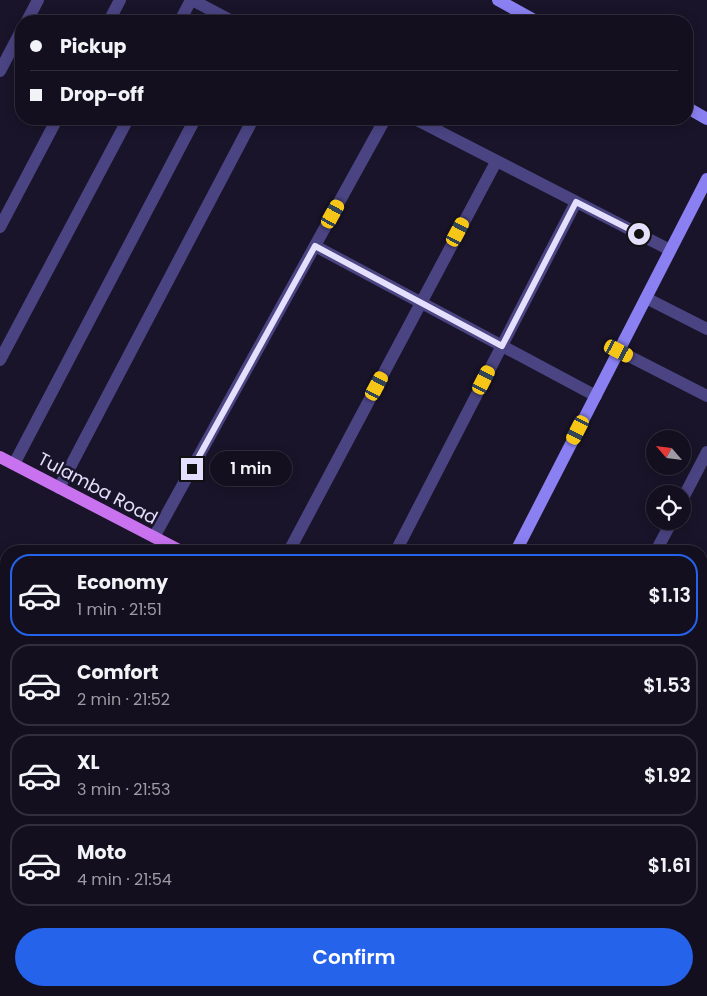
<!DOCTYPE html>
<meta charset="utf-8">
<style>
:root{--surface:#130f1f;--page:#1c1828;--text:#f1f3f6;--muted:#9d9ca4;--line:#322f3d;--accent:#2563eb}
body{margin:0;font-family:Poppins,sans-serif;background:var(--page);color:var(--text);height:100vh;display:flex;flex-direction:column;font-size:19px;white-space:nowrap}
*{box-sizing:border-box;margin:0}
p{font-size:16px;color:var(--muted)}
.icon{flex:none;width:28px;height:28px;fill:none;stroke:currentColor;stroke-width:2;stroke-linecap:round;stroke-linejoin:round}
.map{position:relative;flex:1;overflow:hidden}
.details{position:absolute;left:0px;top:545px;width:708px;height:451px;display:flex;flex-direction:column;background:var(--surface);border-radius:20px 20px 0 0;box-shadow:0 2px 12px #0003,0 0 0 1px var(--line)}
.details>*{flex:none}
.hud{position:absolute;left:15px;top:15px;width:678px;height:110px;border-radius:20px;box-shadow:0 2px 12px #0003,0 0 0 1px var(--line);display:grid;align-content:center;height:110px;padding:0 15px;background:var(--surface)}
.needle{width:32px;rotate:298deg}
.tools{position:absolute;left:646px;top:430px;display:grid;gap:10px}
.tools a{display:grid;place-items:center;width:45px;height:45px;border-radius:50%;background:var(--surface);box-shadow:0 2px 12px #0003,0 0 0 1px var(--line);font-size:25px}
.end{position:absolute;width:22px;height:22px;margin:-11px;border:6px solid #e4dffc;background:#111;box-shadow:0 0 0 2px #111}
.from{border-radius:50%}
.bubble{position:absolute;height:35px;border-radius:18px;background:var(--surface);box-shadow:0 2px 12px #0003,0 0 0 1px var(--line);font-size:16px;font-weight:600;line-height:35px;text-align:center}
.car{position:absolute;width:15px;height:30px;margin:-15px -8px;border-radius:6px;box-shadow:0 0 4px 1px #0007;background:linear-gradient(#f5c518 24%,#345 0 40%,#f5c518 0 76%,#345 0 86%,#f5c518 0)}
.hud b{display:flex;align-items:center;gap:18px;height:48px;font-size:19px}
.hud b+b{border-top:1px solid var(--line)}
.hud i{width:12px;height:12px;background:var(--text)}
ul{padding:9px 0 0;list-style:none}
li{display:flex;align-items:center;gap:15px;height:82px;margin:0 10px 8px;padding:0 5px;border:2px solid var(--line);border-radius:20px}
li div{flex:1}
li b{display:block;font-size:19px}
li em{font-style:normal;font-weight:600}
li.selected{border-color:var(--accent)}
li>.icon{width:45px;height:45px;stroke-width:1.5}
.action{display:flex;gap:10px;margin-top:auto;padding:10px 15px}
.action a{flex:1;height:58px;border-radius:30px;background:var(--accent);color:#fff;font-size:20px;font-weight:600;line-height:58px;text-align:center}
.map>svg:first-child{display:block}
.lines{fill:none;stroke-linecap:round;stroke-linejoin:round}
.street{stroke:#4a4483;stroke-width:12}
.secondary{stroke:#8a80f2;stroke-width:12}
.primary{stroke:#c972f0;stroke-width:12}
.route{stroke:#e4dffc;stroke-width:6}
.labels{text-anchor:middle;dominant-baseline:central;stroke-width:5;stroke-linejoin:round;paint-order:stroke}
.street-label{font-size:18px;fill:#e4dffc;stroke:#191429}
</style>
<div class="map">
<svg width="707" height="996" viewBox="0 0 707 996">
<rect width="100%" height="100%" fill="#191429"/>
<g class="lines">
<g class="street">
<polyline points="192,0 232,21"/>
<polyline points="27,21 38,0"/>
<polyline points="109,21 120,0"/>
<polyline points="180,21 191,0"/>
<polyline points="0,71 21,31"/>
<polyline points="415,119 670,250"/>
<polyline points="0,227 57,119"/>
<polyline points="315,246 596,396"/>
<polyline points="646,298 707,329"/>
<polyline points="619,351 707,396"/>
<polyline points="0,360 128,119"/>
<polyline points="14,464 195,119"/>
<polyline points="59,488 253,119"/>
<polyline points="682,500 707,452"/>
<polyline points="154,537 385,119"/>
<polyline points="289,551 496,162"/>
<polyline points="396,551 576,202"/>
<polyline points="656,551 672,521"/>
<polyline points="701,589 707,591"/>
<polyline points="701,642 707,631"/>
<polyline points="701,800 707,789"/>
<polyline points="287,996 290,990"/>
</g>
<g class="secondary">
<polyline points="498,0 536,21"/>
<polyline points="686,107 707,119"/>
<polyline points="516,551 707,179"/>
</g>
<g class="primary">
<polyline points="0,457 181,551"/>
<polyline points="701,805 707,807"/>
<polyline points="701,831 707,834"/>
</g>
</g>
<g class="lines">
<polyline class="route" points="192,469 315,246 502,346 576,202 639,234"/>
</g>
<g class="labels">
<g class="street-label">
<text transform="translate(98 488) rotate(28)">Tulamba Road</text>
</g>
</g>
</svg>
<div class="tools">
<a><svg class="needle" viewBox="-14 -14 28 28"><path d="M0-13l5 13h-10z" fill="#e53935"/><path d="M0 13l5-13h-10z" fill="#9d9ca4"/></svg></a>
<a><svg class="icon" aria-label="locate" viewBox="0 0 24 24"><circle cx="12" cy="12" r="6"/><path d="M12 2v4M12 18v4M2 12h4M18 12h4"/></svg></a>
</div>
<i class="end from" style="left:639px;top:234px"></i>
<i class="end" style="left:192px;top:469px"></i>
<div class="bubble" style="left:210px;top:451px;width:82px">1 min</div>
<i class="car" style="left:333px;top:214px;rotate:29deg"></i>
<i class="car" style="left:458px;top:232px;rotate:28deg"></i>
<i class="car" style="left:619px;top:351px;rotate:117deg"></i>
<i class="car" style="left:484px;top:380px;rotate:27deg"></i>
<i class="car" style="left:377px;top:386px;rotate:28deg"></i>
<i class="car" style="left:578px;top:430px;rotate:207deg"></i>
<div class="hud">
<b><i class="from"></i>Pickup</b>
<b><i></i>Drop-off</b>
</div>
<section class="details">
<ul>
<li class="selected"><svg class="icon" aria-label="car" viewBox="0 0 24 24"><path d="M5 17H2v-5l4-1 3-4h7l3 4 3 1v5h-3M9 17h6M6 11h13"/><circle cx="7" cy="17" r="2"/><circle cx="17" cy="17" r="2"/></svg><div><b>Economy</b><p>1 min · 21:51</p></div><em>$1.13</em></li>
<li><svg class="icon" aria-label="car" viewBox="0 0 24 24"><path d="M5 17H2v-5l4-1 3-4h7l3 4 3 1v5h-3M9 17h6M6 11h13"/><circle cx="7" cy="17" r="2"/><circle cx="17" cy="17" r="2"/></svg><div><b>Comfort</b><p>2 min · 21:52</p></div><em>$1.53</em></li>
<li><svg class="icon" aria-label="car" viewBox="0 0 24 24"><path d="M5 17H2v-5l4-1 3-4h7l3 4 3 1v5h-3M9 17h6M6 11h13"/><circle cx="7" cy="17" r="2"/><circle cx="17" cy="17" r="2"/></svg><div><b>XL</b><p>3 min · 21:53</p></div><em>$1.92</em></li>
<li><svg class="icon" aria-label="car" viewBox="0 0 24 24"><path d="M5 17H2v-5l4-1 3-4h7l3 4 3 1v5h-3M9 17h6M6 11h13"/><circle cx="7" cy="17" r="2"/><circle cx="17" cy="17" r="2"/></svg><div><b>Moto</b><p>4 min · 21:54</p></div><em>$1.61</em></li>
</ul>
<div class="action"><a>Confirm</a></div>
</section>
</div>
